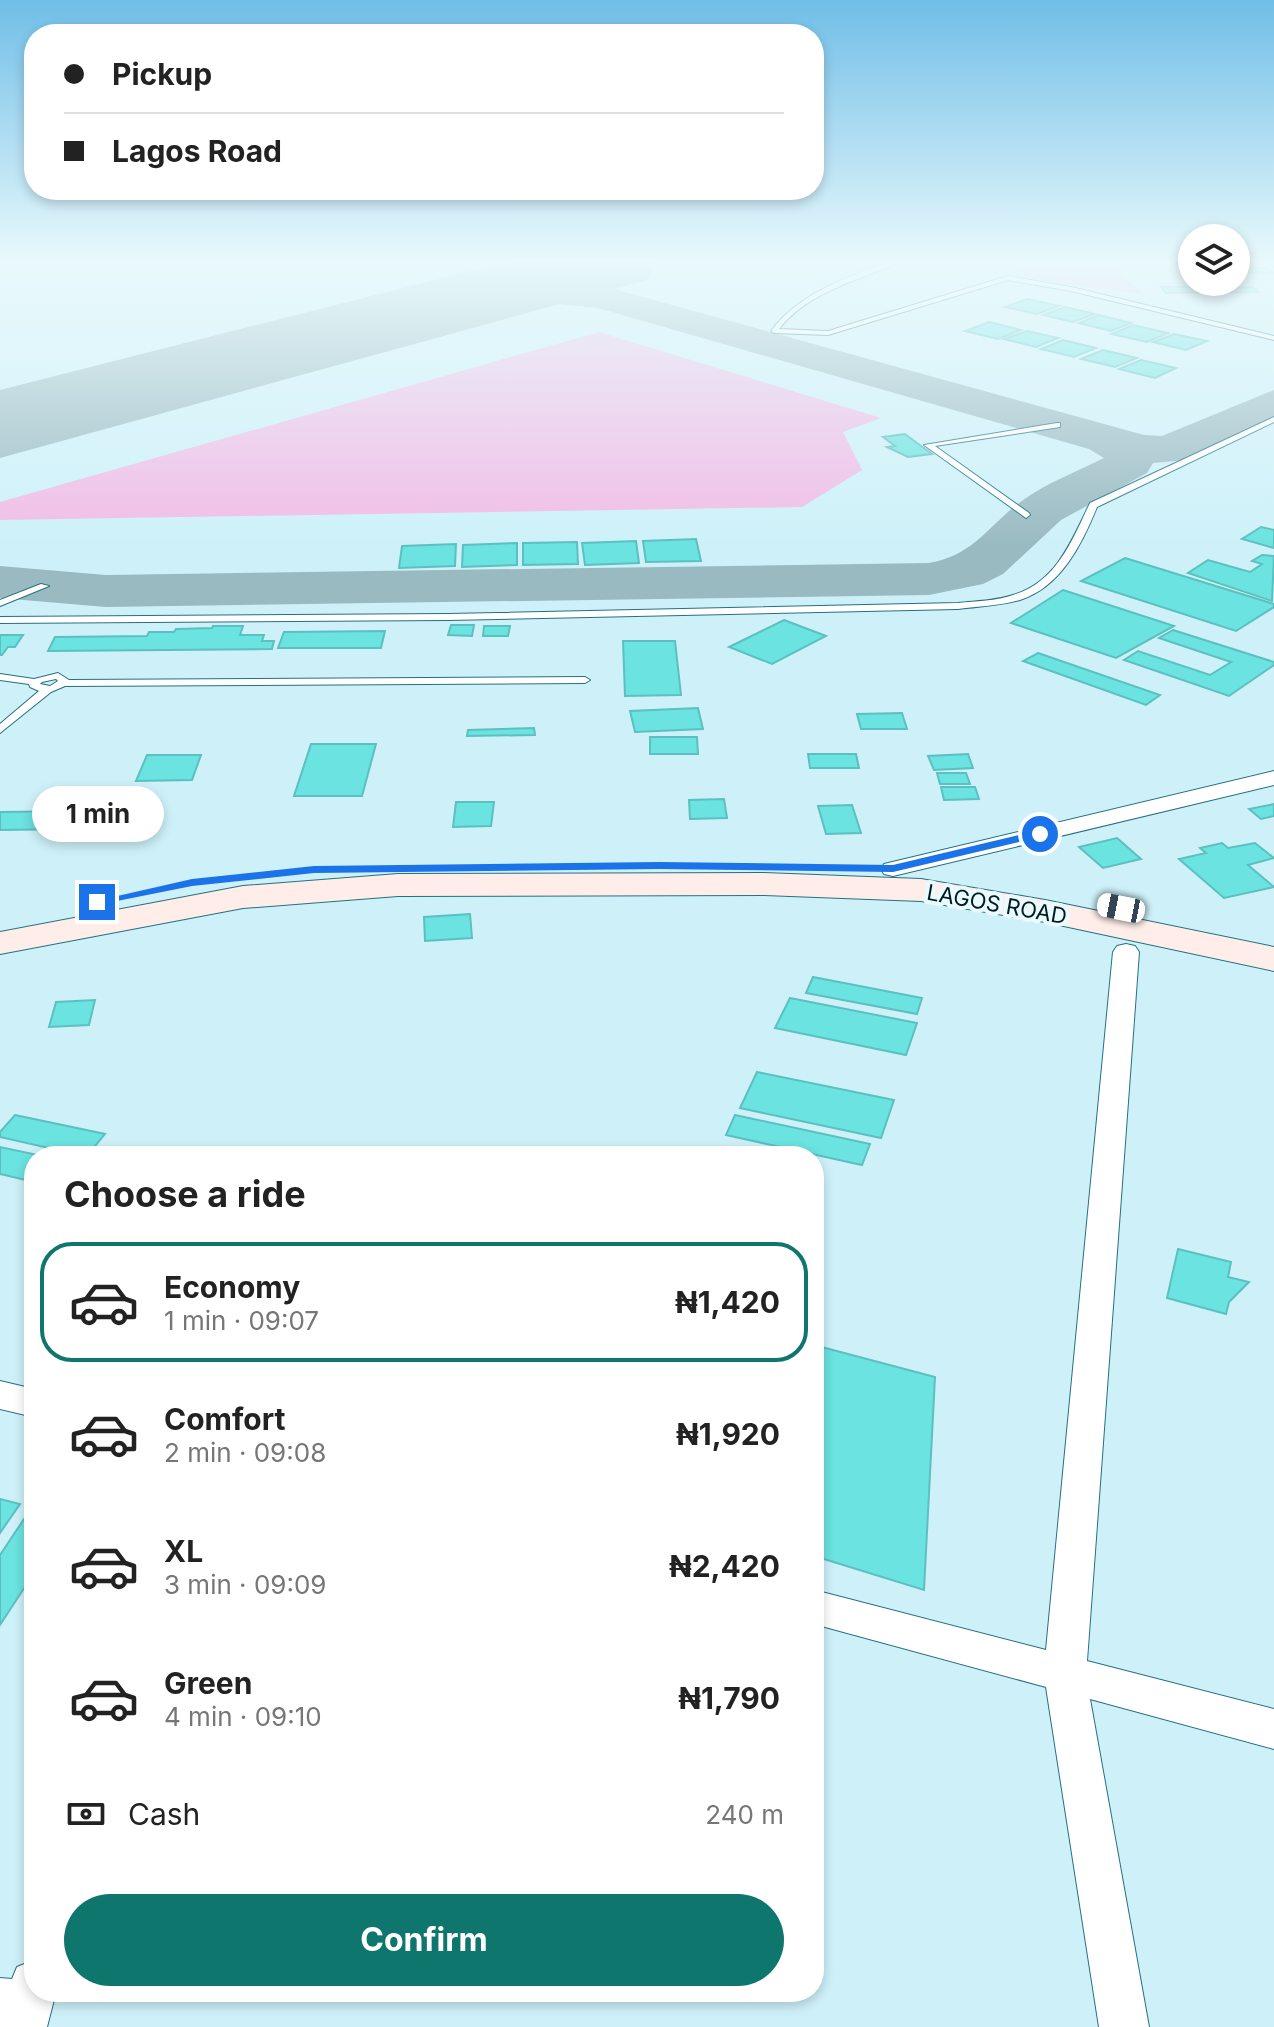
<!DOCTYPE html>
<meta charset="utf-8">
<style>
:root{--surface:#fff;--page:#f2f2f2;--text:#222;--muted:#767676;--line:#e0e0e0;--accent:#0f766e}
body{margin:0;font-family:Inter,sans-serif;background:var(--page);color:var(--text);height:100vh;display:flex;flex-direction:column;font-size:30px;white-space:nowrap}
*{box-sizing:border-box;margin:0}
p{font-size:26px;color:var(--muted)}
.icon{flex:none;width:44px;height:44px;fill:none;stroke:currentColor;stroke-width:2;stroke-linecap:round;stroke-linejoin:round}
.map{position:relative;flex:1;overflow:hidden}
.details{position:absolute;left:24px;top:1146px;width:800px;height:856px;display:flex;flex-direction:column;background:var(--surface);border-radius:32px;box-shadow:0 4px 12px #0003}
.details>*{flex:none}
.hud{position:absolute;left:24px;top:24px;width:800px;height:176px;border-radius:32px;box-shadow:0 4px 12px #0003;display:grid;align-content:center;height:176px;padding:0 40px;background:var(--surface)}
.fabs{position:absolute;left:1178px;top:224px;display:grid;gap:16px}
.fabs a{display:grid;place-items:center;width:72px;height:72px;border-radius:50%;background:var(--surface);box-shadow:0 4px 12px #0003;font-size:40px}
.end{position:absolute;width:36px;height:36px;margin:-18px;border:10px solid #1a73e8;background:#fff;box-shadow:0 0 0 4px #fff}
.from{border-radius:50%}
.bubble{position:absolute;height:56px;border-radius:28px;background:var(--surface);box-shadow:0 4px 12px #0003;font-size:26px;font-weight:700;line-height:56px;text-align:center}
.car{position:absolute;width:24px;height:48px;margin:-24px -12px;border-radius:10px;box-shadow:0 0 6px 2px #0007;background:linear-gradient(#fff 24%,#345 0 40%,#fff 0 76%,#345 0 86%,#fff 0)}
.hud b{display:flex;align-items:center;gap:28px;height:76px;font-size:30px}
.hud b+b{border-top:2px solid var(--line)}
.hud i{width:20px;height:20px;background:var(--text)}
ul{padding:0;list-style:none}
li{display:flex;align-items:center;gap:24px;height:120px;margin:0 16px 12px;padding:0 24px;border:4px solid transparent;border-radius:32px}
li div{flex:1}
li b{display:block;font-size:30px}
li em{font-style:normal;font-weight:700}
li.on{border-color:var(--accent)}
li>.icon{width:72px;height:72px;stroke-width:1.5}
h2{padding:0 40px;font-size:36px;line-height:96px}
.pay{display:flex;align-items:center;gap:20px;height:88px;padding:0 40px;font-size:30px}
.pay p{margin-inline-start:auto}
.action{display:flex;gap:16px;margin-top:auto;padding:16px 40px}
.action a{flex:1;height:92px;border-radius:48px;background:var(--accent);color:#fff;font-size:32px;font-weight:700;line-height:92px;text-align:center}
.map>svg:first-child{display:block}
.green{fill:#f1bce6}
.lines{fill:none;stroke-linecap:round;stroke-linejoin:round}
.taxiway{fill:#9abac2;fill-rule:evenodd}
.runway{fill:#9abac2;fill-rule:evenodd}
.building{fill:#6be3e1;stroke:#5bc0bf;stroke-width:2}
.service-casing{stroke:#25707f;stroke-width:2}
.minor-casing{stroke:#25707f;stroke-width:2}
.secondary-casing{stroke:#25707f;stroke-width:2}
.service{fill:#fff;fill-rule:evenodd}
.minor{fill:#fff;fill-rule:evenodd}
.secondary{fill:#feede9;fill-rule:evenodd}
.route{fill:#1a73e8}
.labels{text-anchor:middle;dominant-baseline:central;stroke-width:8;stroke-linejoin:round;paint-order:stroke}
.street-label{font-size:22px;fill:#001b22;stroke:#eafbff}
</style>
<div class="map">
<svg width="1274" height="2027" viewBox="0 0 1274 2027">
<rect width="100%" height="100%" fill="#cef1f9"/>
<g class="green">
<polygon points="1003,261 1105,261 1143,294 1032,279"/>
<polygon points="599,332 881,418 843,432 862,470 802,507 0,520 0,502"/>
</g>
<g class="lines">
<path class="taxiway" d="M540,280L614,289L1144,435L1162,436L1274,390V419L1185,460L1153,463L1147,473L1061,520L1003,574L983,584L929,595L106,607L0,598V566L106,575L929,563C976,555 989,523 1026,498C1049,482 1078,471 1104,458L1089,449L598,308L540,302L474,310L461,307L455,299L461,291Z"/>
<polygon class="runway" points="509,261 660,261 647,280 0,458 0,390"/>
</g>
<g class="building">
<polygon points="1236,267 1268,268 1273,273 1236,272"/>
<polygon points="1161,287 1253,287 1258,292 1166,293"/>
<polygon points="1027,299 1059,306 1037,314 1005,307"/>
<polygon points="1065,307 1095,314 1073,322 1043,315"/>
<polygon points="1099,315 1131,323 1111,331 1079,323"/>
<polygon points="989,322 1021,330 998,339 965,331"/>
<polygon points="1133,325 1168,333 1147,342 1112,334"/>
<polygon points="1027,331 1058,338 1036,347 1004,339"/>
<polygon points="1174,334 1207,341 1186,350 1153,342"/>
<polygon points="1063,340 1096,348 1074,357 1041,349"/>
<polygon points="1103,350 1137,358 1115,367 1081,359"/>
<polygon points="1141,360 1176,368 1155,378 1119,369"/>
<polygon points="905,434 932,454 908,457 887,447 895,446 883,437"/>
<polygon points="1261,527 1274,530 1274,548 1242,539"/>
<polygon points="696,539 701,561 646,562 643,541"/>
<polygon points="636,541 639,563 585,565 582,543"/>
<polygon points="577,542 578,564 523,565 523,543"/>
<polygon points="517,543 517,565 462,567 463,545"/>
<polygon points="456,544 455,566 399,568 402,546"/>
<polygon points="1262,555 1274,556 1272,601 1188,573 1208,560 1250,572 1262,564 1252,561"/>
<polygon points="1125,558 1274,604 1274,607 1236,631 1081,581"/>
<polygon points="1063,590 1174,626 1116,658 1011,623"/>
<polygon points="784,620 826,636 772,664 729,647"/>
<polygon points="451,625 474,625 472,636 448,635"/>
<polygon points="213,626 243,626 240,635 264,635 262,641 274,641 272,649 48,651 55,637 147,636 149,632 174,632 176,629 212,628"/>
<polygon points="484,626 510,626 508,636 483,636"/>
<polygon points="1173,630 1274,662 1274,665 1229,696 1124,660 1138,651 1210,675 1231,662 1159,638"/>
<polygon points="385,631 381,648 278,648 284,632"/>
<polygon points="0,635 23,635 15,647 8,647 2,655 0,655"/>
<polygon points="623,641 675,641 681,695 625,696"/>
<polygon points="1038,653 1160,695 1146,705 1023,661"/>
<polygon points="698,708 703,729 635,732 630,711"/>
<polygon points="902,713 907,729 861,729 857,714"/>
<polygon points="534,728 535,735 467,736 468,730"/>
<polygon points="650,737 697,737 698,754 650,754"/>
<polygon points="311,744 376,744 362,796 294,796"/>
<polygon points="808,754 856,754 859,768 810,768"/>
<polygon points="968,754 973,768 934,770 928,756"/>
<polygon points="147,755 201,755 192,780 136,781"/>
<polygon points="937,773 966,773 970,784 940,784"/>
<polygon points="941,787 975,787 979,799 944,800"/>
<polygon points="724,799 727,818 690,819 689,800"/>
<polygon points="456,802 494,802 491,826 453,827"/>
<polygon points="1274,804 1274,816 1261,819 1249,809"/>
<polygon points="852,805 861,833 826,834 818,806"/>
<polygon points="159,810 152,828 0,830 0,812"/>
<polygon points="1117,838 1141,859 1103,868 1079,847"/>
<polygon points="1222,843 1228,848 1255,843 1274,858 1248,865 1274,887 1224,898 1179,859 1206,853 1200,848"/>
<polygon points="470,914 472,938 425,941 424,917"/>
<polygon points="813,977 922,998 917,1014 806,993"/>
<polygon points="790,998 917,1023 906,1055 775,1028"/>
<polygon points="95,1000 89,1025 49,1027 56,1002"/>
<polygon points="757,1072 894,1100 881,1138 740,1108"/>
<polygon points="15,1115 105,1134 87,1156 60,1150 54,1156 34,1156 34,1182 0,1174 0,1147 42,1156 49,1148 0,1137 0,1132"/>
<polygon points="735,1115 870,1144 862,1165 726,1135"/>
<polygon points="1178,1249 1231,1262 1228,1277 1249,1282 1229,1302 1226,1314 1167,1298"/>
<polygon points="814,1345 935,1377 924,1590 814,1556"/>
<polygon points="0,1499 20,1504 0,1533"/>
<polygon points="24,1519 34,1522 34,1573 0,1625 0,1555"/>
</g>
<g class="lines">
<defs>
<g id="service">
<path d="M891,261H902C861,280 808,291 779,329L828,331L1008,276L1071,287L1274,336V340L1071,291L1008,280L828,335L774,333L771,331C798,294 849,276 891,261Z"/>
<path d="M1274,417V422L1097,507C1082,544 1061,587 1020,600C1000,606 979,606 958,609L448,620L0,623V617L448,614L958,603C976,601 996,601 1013,595C1057,582 1072,540 1090,503Z"/>
<polygon points="1057,423 1060,423 1060,427 935,446 1029,513 1030,515 1026,518 924,445"/>
<polygon points="41,584 49,586 0,606 0,600"/>
<path d="M58,673L69,680L585,677L590,680L585,683L65,686L51,692L0,733V724L39,691L30,687L29,684L0,680V674L34,679ZM56,679L58,681L50,686L40,684L42,682Z"/>
</g>
<g id="minor">
<polygon points="1267,261 1274,261 1274,266"/>
<polygon points="1274,771 1274,785 893,876 884,874 881,869 884,864"/>
<polygon points="1126,944 1135,946 1139,952 1087,1661 1274,1709 1274,1749 1090,1699 1149,2027 1099,2027 1046,1687 814,1624 814,1590 1046,1650 1113,952 1117,946"/>
<polygon points="0,1381 34,1389 34,1417 0,1409"/>
<polygon points="34,1960 34,1992 56,1992 47,2027 0,2027 0,1978 12,1979 17,1967"/>
</g>
<polygon id="secondary" points="764,873 921,879 1045,900 1274,947 1274,971 1045,922 921,901 764,895 398,896 243,908 0,954 0,932 243,886 398,874"/>
</defs>
<use href="#service" class="service-casing"/>
<use href="#minor" class="minor-casing"/>
<use href="#secondary" class="secondary-casing"/>
<use href="#service" class="service"/>
<use href="#minor" class="minor"/>
<use href="#secondary" class="secondary"/>
</g>
<linearGradient id="sky" x2="0" y2="1"><stop stop-color="#6fbee7"/><stop offset="0.48" stop-color="#e9f9fc"/><stop offset="1" stop-color="#e9f9fc" stop-opacity="0"/></linearGradient>
<rect width="1274" height="545" fill="url(#sky)"/>
<polygon class="route" points="1040,830 1045,834 1044,836 893,872 659,869 314,873 192,886 97,905 91,902 192,879 314,866 659,862 893,865"/>
<g class="labels">
<g class="street-label">
<text transform="translate(997 904) rotate(10)">LAGOS ROAD</text>
</g>
</g>
</svg>
<div class="fabs">
<a><svg class="icon" aria-label="layers" viewBox="0 0 24 24"><path d="M12 4l9 5-9 5-9-5zM3 14l9 5 9-5"/></svg></a>
</div>
<i class="end from" style="left:1040px;top:834px"></i>
<i class="end" style="left:97px;top:902px"></i>
<div class="bubble" style="left:32px;top:786px;width:132px">1 min</div>
<i class="car" style="left:1121px;top:908px;rotate:281deg"></i>
<div class="hud">
<b><i class="from"></i>Pickup</b>
<b><i></i>Lagos Road</b>
</div>
<section class="details">
<h2>Choose a ride</h2>
<ul>
<li class="on"><svg class="icon" aria-label="car" viewBox="0 0 24 24"><path d="M5 17H2v-5l4-1 3-4h7l3 4 3 1v5h-3M9 17h6M6 11h13"/><circle cx="7" cy="17" r="2"/><circle cx="17" cy="17" r="2"/></svg><div><b>Economy</b><p>1 min · 09:07</p></div><em>₦1,420</em></li>
<li><svg class="icon" aria-label="car" viewBox="0 0 24 24"><path d="M5 17H2v-5l4-1 3-4h7l3 4 3 1v5h-3M9 17h6M6 11h13"/><circle cx="7" cy="17" r="2"/><circle cx="17" cy="17" r="2"/></svg><div><b>Comfort</b><p>2 min · 09:08</p></div><em>₦1,920</em></li>
<li><svg class="icon" aria-label="car" viewBox="0 0 24 24"><path d="M5 17H2v-5l4-1 3-4h7l3 4 3 1v5h-3M9 17h6M6 11h13"/><circle cx="7" cy="17" r="2"/><circle cx="17" cy="17" r="2"/></svg><div><b>XL</b><p>3 min · 09:09</p></div><em>₦2,420</em></li>
<li><svg class="icon" aria-label="car" viewBox="0 0 24 24"><path d="M5 17H2v-5l4-1 3-4h7l3 4 3 1v5h-3M9 17h6M6 11h13"/><circle cx="7" cy="17" r="2"/><circle cx="17" cy="17" r="2"/></svg><div><b>Green</b><p>4 min · 09:10</p></div><em>₦1,790</em></li>
</ul>
<div class="pay"><svg class="icon" aria-label="cash" viewBox="0 0 24 24"><path d="M3 7h18v10H3z"/><circle cx="12" cy="12" r="2"/></svg>Cash<p>240 m</p></div>
<div class="action"><a>Confirm</a></div>
</section>
</div>
